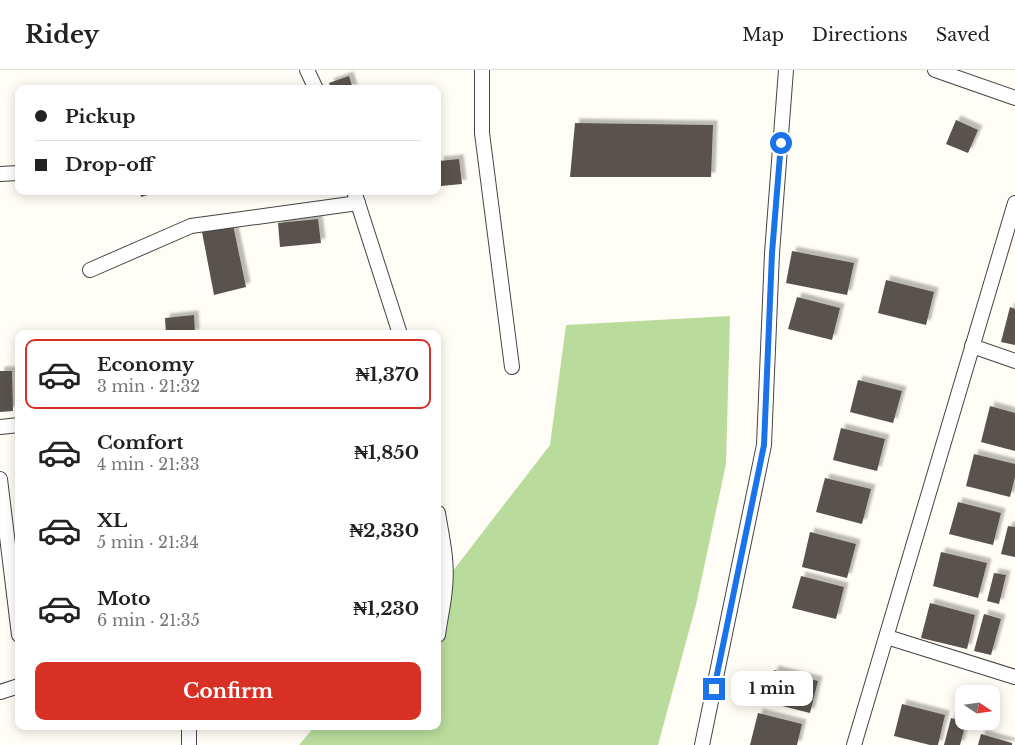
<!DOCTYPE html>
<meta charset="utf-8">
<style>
:root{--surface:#fff;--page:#f6f6f6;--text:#222;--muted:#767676;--line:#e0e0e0;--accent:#d93025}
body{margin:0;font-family:"Libre Baskerville",serif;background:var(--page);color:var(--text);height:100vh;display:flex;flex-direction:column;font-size:19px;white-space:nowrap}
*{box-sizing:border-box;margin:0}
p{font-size:16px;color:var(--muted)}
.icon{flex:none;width:28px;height:28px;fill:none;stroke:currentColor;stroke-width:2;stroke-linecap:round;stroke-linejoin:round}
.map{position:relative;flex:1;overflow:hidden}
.details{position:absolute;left:15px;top:260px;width:426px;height:400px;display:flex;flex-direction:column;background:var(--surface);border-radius:10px;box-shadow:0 2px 12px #0003}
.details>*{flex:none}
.hud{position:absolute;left:15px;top:15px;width:426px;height:110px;border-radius:10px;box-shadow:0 2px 12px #0003;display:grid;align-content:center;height:110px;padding:0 20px;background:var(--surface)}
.needle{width:32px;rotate:103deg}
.tools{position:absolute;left:955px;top:615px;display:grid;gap:10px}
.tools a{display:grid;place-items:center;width:45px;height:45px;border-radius:10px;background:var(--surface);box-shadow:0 2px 12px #0003;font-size:25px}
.end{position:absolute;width:22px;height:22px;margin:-11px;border:6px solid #1a73e8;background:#fff;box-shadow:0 0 0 2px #fff}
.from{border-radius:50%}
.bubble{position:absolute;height:35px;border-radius:10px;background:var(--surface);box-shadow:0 2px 12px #0003;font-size:16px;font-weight:700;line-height:35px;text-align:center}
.hud b{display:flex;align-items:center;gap:18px;height:48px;font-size:19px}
.hud b+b{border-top:1px solid var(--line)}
.hud i{width:12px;height:12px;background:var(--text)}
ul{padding:9px 0 0;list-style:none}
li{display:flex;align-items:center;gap:15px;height:70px;margin:0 10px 8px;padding:0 10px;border:2px solid transparent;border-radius:10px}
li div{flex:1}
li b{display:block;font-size:19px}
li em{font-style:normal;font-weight:700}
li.active{border-color:var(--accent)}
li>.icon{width:45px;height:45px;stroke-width:1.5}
.primary-button{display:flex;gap:10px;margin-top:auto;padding:10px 20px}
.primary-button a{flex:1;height:58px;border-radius:10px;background:var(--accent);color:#fff;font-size:20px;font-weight:700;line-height:58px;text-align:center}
header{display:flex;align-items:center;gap:30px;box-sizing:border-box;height:70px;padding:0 25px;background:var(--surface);border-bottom:1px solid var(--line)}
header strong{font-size:24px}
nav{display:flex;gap:28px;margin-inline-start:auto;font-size:18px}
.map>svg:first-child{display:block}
.forest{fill:#b9dc9c}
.building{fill:#5a524d;filter:url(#shadow)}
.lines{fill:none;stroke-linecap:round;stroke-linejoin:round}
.street-casing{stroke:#444;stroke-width:16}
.street{stroke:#fff;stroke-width:14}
.route{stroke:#1a73e8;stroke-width:6}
</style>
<header>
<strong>Ridey</strong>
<nav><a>Map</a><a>Directions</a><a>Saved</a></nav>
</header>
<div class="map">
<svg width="1015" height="675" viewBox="0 0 1015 675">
<defs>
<filter id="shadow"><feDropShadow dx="4.5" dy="-4.5" stdDeviation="1" flood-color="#0004"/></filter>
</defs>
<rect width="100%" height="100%" fill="#fffdf5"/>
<polygon class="forest" points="730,246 726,394 696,535 658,675 299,675 315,656 438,656 438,520 550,375 566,255"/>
<g class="building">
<polygon points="349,6 353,19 331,19 329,13"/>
<polygon points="956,50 978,60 968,83 946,74"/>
<polygon points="575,53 713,55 711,107 570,107"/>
<polygon points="459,89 462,114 441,116 439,91"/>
<polygon points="140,121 158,121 158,122 141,127"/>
<polygon points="318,149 321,173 280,177 278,153"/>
<polygon points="233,155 246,217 214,225 202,162"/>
<polygon points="792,181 854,193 847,225 786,213"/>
<polygon points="886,210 934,222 926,255 878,243"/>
<polygon points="797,227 840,238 832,270 788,259"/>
<polygon points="1010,237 1015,239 1015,275 1001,272"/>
<polygon points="194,245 195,264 166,264 165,248"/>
<polygon points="0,301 12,301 13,341 0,342"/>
<polygon points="858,310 902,321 893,353 850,342"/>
<polygon points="990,336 1015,343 1015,381 981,372"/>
<polygon points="841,358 885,369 877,401 833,390"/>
<polygon points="974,384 1015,394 1015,407 1010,427 966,416"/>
<polygon points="825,408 871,419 862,454 816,442"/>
<polygon points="958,432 1001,443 993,475 949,464"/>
<polygon points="1008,456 1015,457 1015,487 1001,484"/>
<polygon points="810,462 856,474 847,508 802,497"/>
<polygon points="941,482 987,493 978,528 933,516"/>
<polygon points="994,503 1006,505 999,534 987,531"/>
<polygon points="801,506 844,517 836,549 792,538"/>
<polygon points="930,533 975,545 967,579 921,568"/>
<polygon points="984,544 1001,549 991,585 974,581"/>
<polygon points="774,600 818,611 810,643 766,632"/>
<polygon points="902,634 945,645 938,675 930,675 894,666"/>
<polygon points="758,643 802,654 797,675 750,675"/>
<polygon points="951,648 966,652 960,675 944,675"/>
<polygon points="981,664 1012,673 1012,675 978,675"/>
</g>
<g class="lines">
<defs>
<g id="street">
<polyline points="307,0 316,19"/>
<polyline points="482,0 482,63 512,297"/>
<polyline points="935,0 1015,28"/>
<polyline points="0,104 19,103"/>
<polyline points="354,121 400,264"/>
<polyline points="90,200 191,156 358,133"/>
<polyline points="972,276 1015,291"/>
<polyline points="0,357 19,355"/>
<polyline points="0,409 19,565"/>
<path d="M438,443C442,468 448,492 445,518C444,533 440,549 438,565"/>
<polyline points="887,567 1015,607"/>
<polyline points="0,622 19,616"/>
<polyline points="189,656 189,675"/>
<polyline points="702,675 764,375 772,183 786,0"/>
<polyline points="854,675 1015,133"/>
</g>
</defs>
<use href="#street" class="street-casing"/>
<use href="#street" class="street"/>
</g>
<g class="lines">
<polyline class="route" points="714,619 764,375 772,183 781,73"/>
</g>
</svg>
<div class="tools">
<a><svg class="needle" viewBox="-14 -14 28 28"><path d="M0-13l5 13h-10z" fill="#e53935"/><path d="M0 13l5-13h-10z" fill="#767676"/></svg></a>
</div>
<i class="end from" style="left:781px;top:73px"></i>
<i class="end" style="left:714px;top:619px"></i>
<div class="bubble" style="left:731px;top:601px;width:82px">1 min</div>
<div class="hud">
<b><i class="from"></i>Pickup</b>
<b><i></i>Drop-off</b>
</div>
<section class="details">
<ul>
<li class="active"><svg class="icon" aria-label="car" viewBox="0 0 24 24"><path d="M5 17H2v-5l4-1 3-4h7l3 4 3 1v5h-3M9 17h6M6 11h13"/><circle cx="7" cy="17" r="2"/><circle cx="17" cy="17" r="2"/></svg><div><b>Economy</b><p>3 min · 21:32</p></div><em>₦1,370</em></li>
<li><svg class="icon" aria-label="car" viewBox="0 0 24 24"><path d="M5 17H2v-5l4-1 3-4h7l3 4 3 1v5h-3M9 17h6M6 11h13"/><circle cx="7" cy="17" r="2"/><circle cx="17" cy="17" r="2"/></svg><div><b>Comfort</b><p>4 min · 21:33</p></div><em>₦1,850</em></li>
<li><svg class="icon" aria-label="car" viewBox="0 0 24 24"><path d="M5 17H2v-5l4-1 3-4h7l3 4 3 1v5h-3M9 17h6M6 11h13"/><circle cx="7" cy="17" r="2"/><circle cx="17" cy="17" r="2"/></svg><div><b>XL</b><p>5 min · 21:34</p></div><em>₦2,330</em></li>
<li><svg class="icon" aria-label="car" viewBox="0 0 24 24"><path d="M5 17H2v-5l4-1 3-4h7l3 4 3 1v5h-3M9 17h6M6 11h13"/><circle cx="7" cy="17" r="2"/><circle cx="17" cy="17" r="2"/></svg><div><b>Moto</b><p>6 min · 21:35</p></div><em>₦1,230</em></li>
</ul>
<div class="primary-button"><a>Confirm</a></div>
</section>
</div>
